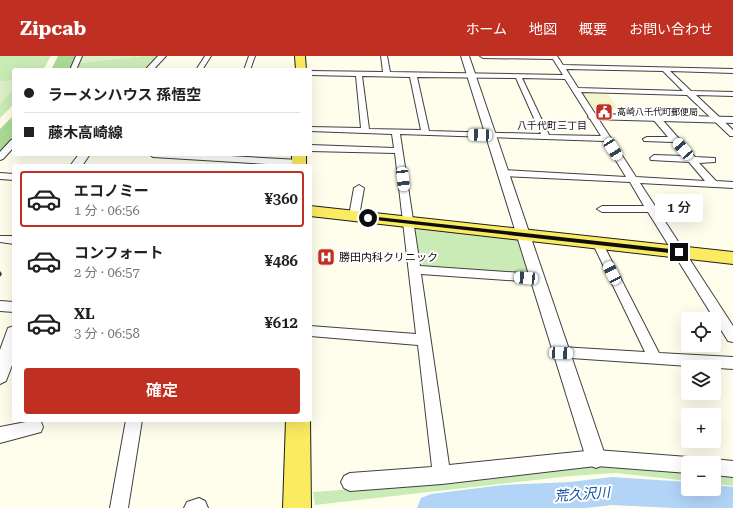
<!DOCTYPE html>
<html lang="ja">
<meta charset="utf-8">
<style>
:root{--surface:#fff;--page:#f6f6f6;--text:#202124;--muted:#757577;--line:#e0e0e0;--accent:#c03022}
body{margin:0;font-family:"Roboto Serif","Noto Sans JP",serif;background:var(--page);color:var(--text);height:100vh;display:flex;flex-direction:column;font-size:15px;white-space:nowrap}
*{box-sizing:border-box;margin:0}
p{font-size:13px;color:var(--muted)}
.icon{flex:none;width:22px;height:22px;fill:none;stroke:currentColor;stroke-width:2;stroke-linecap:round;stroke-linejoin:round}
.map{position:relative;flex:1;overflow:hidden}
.details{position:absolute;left:12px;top:108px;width:300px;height:258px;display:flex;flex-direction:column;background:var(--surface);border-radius:4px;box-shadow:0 4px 16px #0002}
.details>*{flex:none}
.guide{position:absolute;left:12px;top:12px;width:300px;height:88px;border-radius:4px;box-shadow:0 4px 16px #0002;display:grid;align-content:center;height:88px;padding:0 12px;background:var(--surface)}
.tools{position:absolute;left:681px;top:256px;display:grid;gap:8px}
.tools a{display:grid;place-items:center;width:40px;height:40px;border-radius:4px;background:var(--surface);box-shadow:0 4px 16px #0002;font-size:20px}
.end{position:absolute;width:18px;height:18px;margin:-9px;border:5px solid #0d0d0d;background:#fff;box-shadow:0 0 0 2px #fff}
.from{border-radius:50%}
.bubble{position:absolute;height:28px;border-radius:4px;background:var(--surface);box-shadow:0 4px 16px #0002;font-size:13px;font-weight:600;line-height:28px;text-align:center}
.car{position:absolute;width:12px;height:24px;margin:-12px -6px;border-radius:5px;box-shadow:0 0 3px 1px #0007;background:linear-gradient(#fff 24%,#345 0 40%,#fff 0 76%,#345 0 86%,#fff 0)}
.guide b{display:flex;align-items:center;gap:14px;height:38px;font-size:15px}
.guide b+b{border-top:1px solid var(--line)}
.guide i{width:10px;height:10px;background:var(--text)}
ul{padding:7px 0 0;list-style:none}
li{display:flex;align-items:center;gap:12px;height:56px;margin:0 8px 6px;padding:0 4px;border:2px solid transparent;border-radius:4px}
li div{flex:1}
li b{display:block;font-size:15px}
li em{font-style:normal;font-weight:600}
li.current{border-color:var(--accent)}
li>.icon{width:36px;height:36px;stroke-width:1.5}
.action{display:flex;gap:8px;margin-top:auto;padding:8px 12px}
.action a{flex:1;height:46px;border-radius:4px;background:var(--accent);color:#fff;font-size:16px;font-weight:600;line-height:46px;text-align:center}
header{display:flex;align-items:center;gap:24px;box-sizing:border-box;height:56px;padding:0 20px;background:var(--accent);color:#fff}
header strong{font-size:19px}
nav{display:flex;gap:22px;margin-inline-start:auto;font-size:14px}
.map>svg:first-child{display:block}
.farmland{fill:#f3f5cd}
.green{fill:#caeab6}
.forest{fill:#abdb95}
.pitch{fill:#ddf1c8}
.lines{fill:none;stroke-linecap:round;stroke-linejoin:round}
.river{fill:#b1d4f7;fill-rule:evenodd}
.minor-casing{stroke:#404040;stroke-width:2}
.tertiary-casing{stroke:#404040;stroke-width:2}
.primary-casing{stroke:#1e1e1e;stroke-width:2}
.minor{fill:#fff;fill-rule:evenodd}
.tertiary{fill:#fff;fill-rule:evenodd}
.primary{fill:#fbeb61;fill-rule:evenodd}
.shaded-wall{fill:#3c3833}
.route{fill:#0d0d0d}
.labels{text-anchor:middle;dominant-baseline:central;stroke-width:4;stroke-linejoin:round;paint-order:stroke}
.far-poi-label{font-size:9px;fill:#0d0d0d;stroke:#fff;text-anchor:start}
.far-neighbourhood-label{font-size:10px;fill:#0d0d0d;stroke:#fff}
.poi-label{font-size:11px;fill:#0d0d0d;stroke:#fff;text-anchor:start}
.near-water-label{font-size:14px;font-style:italic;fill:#1451a2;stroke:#fff}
</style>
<header>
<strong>Zipcab</strong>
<nav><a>ホーム</a><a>地図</a><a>概要</a><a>お問い合わせ</a></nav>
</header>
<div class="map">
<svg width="733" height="452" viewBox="0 0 733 452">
<rect width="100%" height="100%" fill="#fffeed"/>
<polygon class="farmland" points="581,35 606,36 619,53 593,53"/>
<g class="green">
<polygon points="0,0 51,0 43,14 14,14 14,48 0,62"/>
<polygon points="143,0 159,0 147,14 76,14 79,7"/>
<polygon points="418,170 512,181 519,185 529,215 526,218 424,211 419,208 414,173"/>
<polygon points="584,409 688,415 688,425 616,417 570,420 315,449 313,436 366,432"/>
<polygon points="714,417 733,419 733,430 714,428"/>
</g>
<g class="forest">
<polygon points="58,0 76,0 70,14 51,14"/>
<polygon points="14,59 14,82 0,96 0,73"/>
</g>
<g class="pitch">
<polygon points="81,0 143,0 79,7"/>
<polygon points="14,24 14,33 0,48 0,25"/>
</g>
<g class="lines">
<polygon class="river" points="612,421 688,426 688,433 714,433 714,429 733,431 733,452 674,452 612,449 586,452 417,452 421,442 431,438 503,429 570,426"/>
<defs>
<g id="minor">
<polygon points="76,0 82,0 76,14 70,14"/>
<polygon points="205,0 211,0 202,14 196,14"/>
<polygon points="249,0 255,0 250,14 244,14"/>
<path d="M381,0H387L390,16L563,19L553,3L483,2L480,0H557L563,9L733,13V17L670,15L691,35L733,36V40L696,39L733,74V80H730L687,39L581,36L636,121L705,125L689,106L651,104L650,102L654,99L684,100L673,86L644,85L643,83L647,81H668L652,62L656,60H659L695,101L715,102V106L699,107L716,125L733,126V132L640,127L733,270V286L728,285L648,156H602L597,153L602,150H644L630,126L503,120L498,117L503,114L626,121L604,85L400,78L420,210L537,218L541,219L543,222L541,225L537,226L421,218L449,409L596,394L688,401L694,403L696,407H688V417L596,410L442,428L350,435L344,432L341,426L344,420L350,417L432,411L418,289L310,280V270L416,278L395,97L310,95V89L394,92L392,78L310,75V71L361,72L356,20L310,19V15L383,16ZM566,13L663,15L683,35L578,32ZM362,20L410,21L421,74L369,73ZM417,21L516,22L541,78L429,75ZM522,22L565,23L601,80L549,79Z"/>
<polygon points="14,83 14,91 3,103 0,104 0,96 11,84"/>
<polygon points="149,98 195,98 299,104 303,107 299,110 153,101"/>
<polygon points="0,117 14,118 14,124 0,123"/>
<polygon points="359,129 364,132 359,160 354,163 349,160 354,132"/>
<polygon points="0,180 14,180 14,188 0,186"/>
<polygon points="597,182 602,186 659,297 733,301 733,313 556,301 554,297 556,293 561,291 645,296 592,186"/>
<polygon points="0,245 14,246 14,256 0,255"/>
<polygon points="36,364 41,366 43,371 41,376 0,387 0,371"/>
<polygon points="126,364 142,364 128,452 110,452"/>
<polygon points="714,403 733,405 733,421 714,419 714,407 707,407"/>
<polygon points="199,442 205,445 208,452 184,452 187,446"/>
</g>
<g id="tertiary">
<polygon points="158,0 166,0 153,14 145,14"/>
<polygon points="461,0 469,0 606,402 603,409 596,412 589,409 586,402"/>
<polygon points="593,58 733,61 733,67 590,63 588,61 590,59"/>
<polygon points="79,98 90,98 82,110 70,110"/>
<polygon points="14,270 14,304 6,325 0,328 0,294 8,272"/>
</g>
<g id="primary">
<polygon points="295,0 305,0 306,14 296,14"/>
<rect x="292" y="98" width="14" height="12"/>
<polygon points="310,150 733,196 733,208 310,160"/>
<polygon points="310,363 311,452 283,452 286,364"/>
</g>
</defs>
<use href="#minor" class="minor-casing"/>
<use href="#tertiary" class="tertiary-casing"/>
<use href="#primary" class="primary-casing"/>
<use href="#minor" class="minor"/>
<use href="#tertiary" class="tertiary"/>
<use href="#primary" class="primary"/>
</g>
<polygon class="shaded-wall" points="0,215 2,218 0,221"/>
<polygon class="route" points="368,160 679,194 682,196 679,198 366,163"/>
<defs>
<symbol id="civic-square" viewBox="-11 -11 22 22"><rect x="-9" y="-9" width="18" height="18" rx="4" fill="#c03022" stroke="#fff"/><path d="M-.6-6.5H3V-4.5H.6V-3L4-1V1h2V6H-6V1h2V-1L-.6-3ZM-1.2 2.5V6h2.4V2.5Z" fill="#fff"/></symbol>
<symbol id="hospital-square" viewBox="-11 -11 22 22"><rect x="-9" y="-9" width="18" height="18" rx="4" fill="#c03022" stroke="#fff"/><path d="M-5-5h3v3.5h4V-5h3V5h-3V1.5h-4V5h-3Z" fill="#fff"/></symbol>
</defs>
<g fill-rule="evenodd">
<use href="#civic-square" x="594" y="46" width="20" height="20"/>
<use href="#hospital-square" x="316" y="191" width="20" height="20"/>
</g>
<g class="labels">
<g class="far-poi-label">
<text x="617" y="56">高崎八千代町郵便局</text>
</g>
<g class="far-neighbourhood-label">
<text x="552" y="69">八千代町三丁目</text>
</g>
<g class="poi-label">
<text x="339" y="201">勝田内科クリニック</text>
</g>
<g class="near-water-label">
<text transform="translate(582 438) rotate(-4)">荒久沢川</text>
</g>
</g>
</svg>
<div class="tools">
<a><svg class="icon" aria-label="locate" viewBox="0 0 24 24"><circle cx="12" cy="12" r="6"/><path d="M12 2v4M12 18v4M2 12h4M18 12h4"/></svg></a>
<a><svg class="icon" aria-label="layers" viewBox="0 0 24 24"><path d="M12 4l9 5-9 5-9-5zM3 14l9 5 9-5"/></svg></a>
<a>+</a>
<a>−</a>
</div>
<i class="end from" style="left:368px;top:162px"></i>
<i class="end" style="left:679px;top:196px"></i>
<div class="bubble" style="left:655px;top:138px;width:48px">1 分</div>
<i class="car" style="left:480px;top:79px;rotate:272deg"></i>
<i class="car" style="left:613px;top:93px;rotate:147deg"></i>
<i class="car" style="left:683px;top:93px;rotate:319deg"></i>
<i class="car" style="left:403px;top:123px;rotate:173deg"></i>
<i class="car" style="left:612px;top:217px;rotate:333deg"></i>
<i class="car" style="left:526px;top:222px;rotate:274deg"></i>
<i class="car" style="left:561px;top:297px;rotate:93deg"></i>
<div class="guide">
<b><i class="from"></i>ラーメンハウス 孫悟空</b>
<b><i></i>藤木高崎線</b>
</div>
<section class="details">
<ul>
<li class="current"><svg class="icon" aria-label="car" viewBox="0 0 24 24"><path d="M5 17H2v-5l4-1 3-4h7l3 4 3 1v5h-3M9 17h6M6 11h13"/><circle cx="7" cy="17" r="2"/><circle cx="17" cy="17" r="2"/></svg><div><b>エコノミー</b><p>1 分 · 06:56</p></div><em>¥360</em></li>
<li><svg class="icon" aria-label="car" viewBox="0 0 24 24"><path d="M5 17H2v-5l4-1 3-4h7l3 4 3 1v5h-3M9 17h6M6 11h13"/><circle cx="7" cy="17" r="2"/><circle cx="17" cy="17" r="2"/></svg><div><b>コンフォート</b><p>2 分 · 06:57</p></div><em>¥486</em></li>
<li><svg class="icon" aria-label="car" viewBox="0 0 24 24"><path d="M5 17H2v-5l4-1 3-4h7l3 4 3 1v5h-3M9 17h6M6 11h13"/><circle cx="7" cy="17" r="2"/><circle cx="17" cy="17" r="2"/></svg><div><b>XL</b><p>3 分 · 06:58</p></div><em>¥612</em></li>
</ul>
<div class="action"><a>確定</a></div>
</section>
</div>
